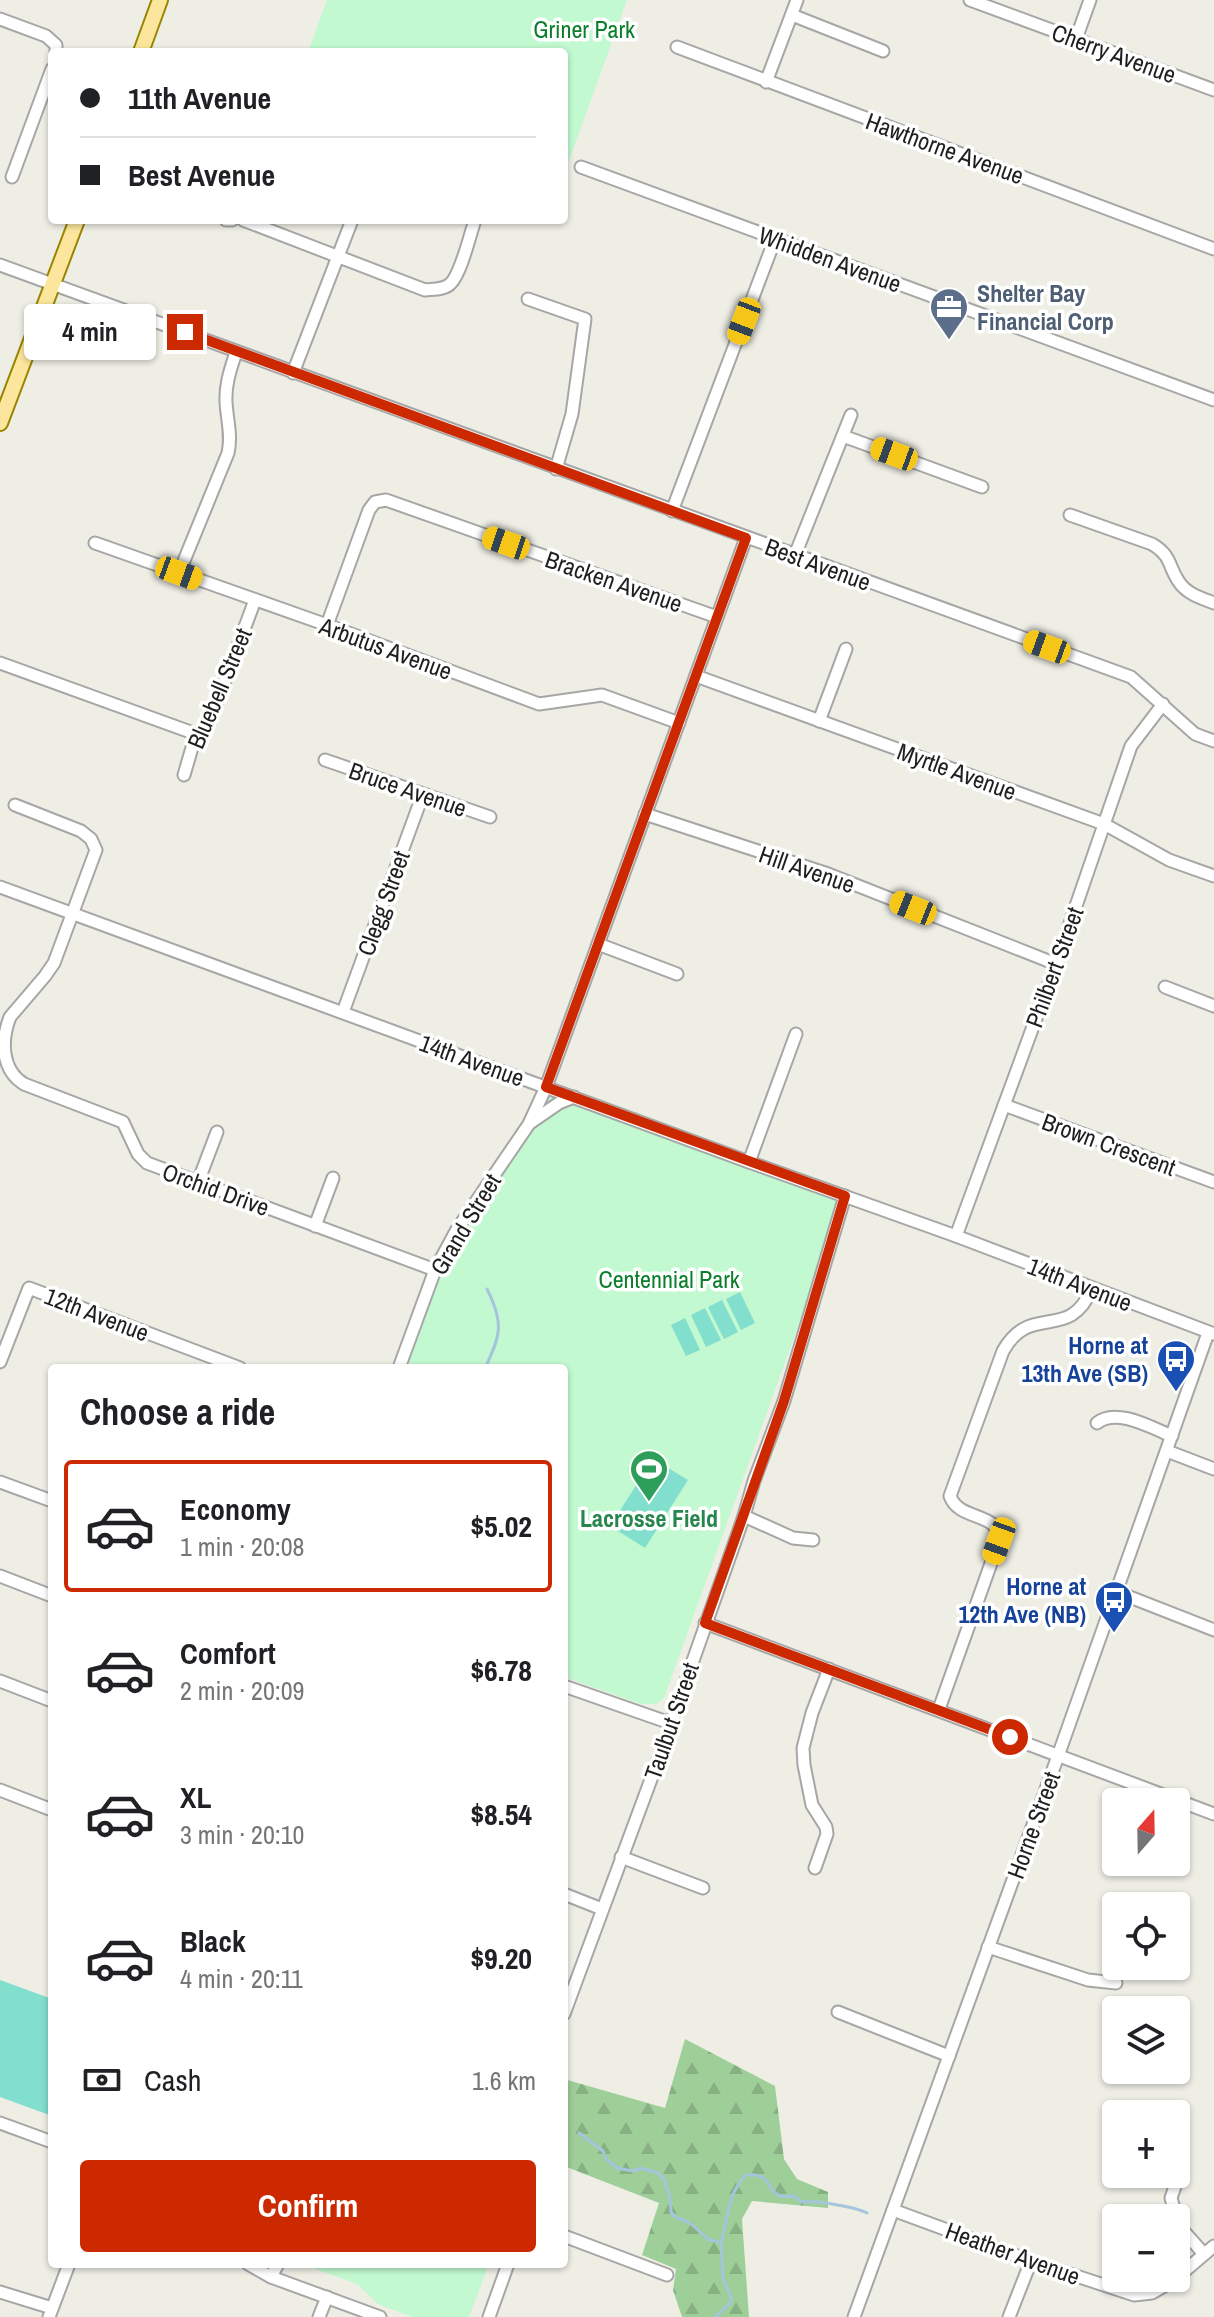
<!DOCTYPE html>
<meta charset="utf-8">
<style>
:root{--surface:#fff;--page:#f6f6f6;--text:#202124;--muted:#757577;--line:#e0e0e0;--accent:#cd2900}
body{margin:0;font-family:"Archivo Narrow",sans-serif;background:var(--page);color:var(--text);height:100vh;display:flex;flex-direction:column;font-size:30px;white-space:nowrap}
*{box-sizing:border-box;margin:0}
p{font-size:26px;color:var(--muted)}
.icon{flex:none;width:44px;height:44px;fill:none;stroke:currentColor;stroke-width:2;stroke-linecap:round;stroke-linejoin:round}
.map{position:relative;flex:1;overflow:hidden}
.drawer{position:absolute;left:48px;top:1364px;width:520px;height:904px;display:flex;flex-direction:column;background:var(--surface);border-radius:8px;box-shadow:0 2px 6px #0004}
.drawer>*{flex:none}
.top-card{position:absolute;left:48px;top:48px;width:520px;height:176px;border-radius:8px;box-shadow:0 2px 6px #0004;display:grid;align-content:center;height:176px;padding:0 32px;background:var(--surface)}
.needle{width:52px;rotate:20deg}
.controls{position:absolute;left:1102px;top:1788px;display:grid;gap:16px}
.controls a{display:grid;place-items:center;width:88px;height:88px;border-radius:8px;background:var(--surface);box-shadow:0 2px 6px #0004;font-size:40px}
.end{position:absolute;width:36px;height:36px;margin:-18px;border:10px solid #cd2900;background:#fff;box-shadow:0 0 0 4px #fff}
.from{border-radius:50%}
.bubble{position:absolute;height:56px;border-radius:8px;background:var(--surface);box-shadow:0 2px 6px #0004;font-size:26px;font-weight:700;line-height:56px;text-align:center}
.car{position:absolute;width:24px;height:48px;margin:-24px -12px;border-radius:10px;box-shadow:0 0 6px 2px #0007;background:linear-gradient(#f5c518 24%,#345 0 40%,#f5c518 0 76%,#345 0 86%,#f5c518 0)}
.top-card b{display:flex;align-items:center;gap:28px;height:76px;font-size:30px}
.top-card b+b{border-top:2px solid var(--line)}
.top-card i{width:20px;height:20px;background:var(--text)}
ul{padding:0;list-style:none}
li{display:flex;align-items:center;gap:24px;height:132px;margin:0 16px 12px;padding:0 16px;border:4px solid transparent;border-radius:8px}
li div{flex:1}
li b{display:block;font-size:30px}
li em{font-style:normal;font-weight:700}
li.current{border-color:var(--accent)}
li>.icon{width:72px;height:72px;stroke-width:1.5}
h2{padding:0 32px;font-size:36px;line-height:96px}
.pay{display:flex;align-items:center;gap:20px;height:88px;padding:0 32px;font-size:30px}
.pay p{margin-inline-start:auto}
.cta{display:flex;gap:16px;margin-top:auto;padding:16px 32px}
.cta a{flex:1;height:92px;border-radius:8px;background:var(--accent);color:#fff;font-size:32px;font-weight:700;line-height:92px;text-align:center}
.map>svg:first-child{display:block}
.forest{fill:url(#forest-firs)}
.park{fill:#c2f9d1}
.pitch{fill:#82dfcd}
.lines{fill:none;stroke-linecap:round;stroke-linejoin:round}
.stream{stroke:#a5c5dd;stroke-width:3}
.minor-casing{stroke:#a6a6a6;stroke-width:15}
.major-casing{stroke:#998500;stroke-width:18}
.minor{stroke:#fff;stroke-width:11}
.major{stroke:#fce69d;stroke-width:14}
.route{stroke:#cd2900;stroke-width:10}
.labels{text-anchor:middle;dominant-baseline:central;stroke-width:7;stroke-linejoin:round;paint-order:stroke}
.park-label{font-size:24px;fill:#0b7e2c;stroke:#fff}
.street-label{font-size:24px;fill:#1f1f1f;stroke:#fff}
.service-label{font-size:24px;font-weight:bold;fill:#4e5e75;stroke:#fff;text-anchor:start}
.transit-label{font-size:24px;font-weight:bold;fill:#164399;stroke:#fff;text-anchor:end}
.leisure-label{font-size:24px;font-weight:bold;fill:#27864d;stroke:#fff}
</style>
<div class="map">
<svg width="1214" height="2317" viewBox="0 0 1214 2317">
<defs>
<pattern id="forest-firs" width="22" height="20" patternUnits="userSpaceOnUse" patternTransform="scale(2)"><rect width="22" height="20" fill="#9ecf99"/><path d="M5 1l3.5 6h-7zM16 11l3.5 6h-7z" fill="#88b183"/></pattern>
</defs>
<rect width="100%" height="100%" fill="#efeee5"/>
<polygon class="forest" points="685,2039 775,2086 784,2159 797,2179 828,2192 828,2208 752,2201 742,2219 749,2317 682,2317 673,2290 676,2269 642,2255 659,2203 564,2166 564,2079 665,2108"/>
<g class="park">
<polygon points="327,0 627,0 569,161 564,159 564,52 308,52"/>
<polygon points="546,1087 845,1196 664,1698 656,1704 641,1704 564,1677 564,1368 399,1368 435,1270"/>
<polygon points="302,2264 489,2264 469,2317 412,2317 378,2304 357,2284"/>
</g>
<g class="pitch">
<polygon points="740,1292 755,1323 741,1330 726,1299"/>
<polygon points="722,1300 738,1332 724,1339 708,1307"/>
<polygon points="705,1308 721,1340 706,1347 691,1315"/>
<polygon points="685,1318 700,1350 686,1356 671,1325"/>
<polygon points="653,1459 688,1480 645,1548 610,1526"/>
<polygon points="0,1980 52,1999 52,2116 0,2097"/>
</g>
<g class="lines">
<g class="stream">
<path d="M485,1368C501,1335 504,1323 487,1289"/>
<polyline points="579,2133 603,2151 606,2159 617,2168 633,2171 641,2168 658,2173 664,2179 670,2197 671,2212 675,2217 690,2223 709,2240 721,2242 723,2278 732,2299 729,2304 715,2317"/>
<path d="M722,2240C728,2216 728,2193 746,2175C772,2173 765,2189 780,2196C783,2197 791,2196 794,2196C802,2205 808,2201 818,2202C828,2203 859,2208 867,2213"/>
</g>
<defs>
<g id="minor">
<polyline points="970,0 1214,90"/>
<polyline points="792,15 883,51"/>
<polyline points="0,19 46,36 56,45 56,52"/>
<polyline points="1076,39 1090,0"/>
<polyline points="677,47 1214,249"/>
<polyline points="766,82 797,0"/>
<polyline points="581,167 1214,400"/>
<polyline points="12,177 52,69"/>
<polyline points="226,220 232,220"/>
<path d="M243,220L425,290C433,289 445,290 451,283C461,273 470,235 475,220"/>
<polyline points="0,265 1131,677 1195,734 1214,741"/>
<polyline points="528,299 585,319 572,414 556,469"/>
<polyline points="293,373 352,220"/>
<polyline points="843,436 982,487"/>
<polyline points="672,511 775,239"/>
<path d="M1070,515L1152,544C1172,556 1168,566 1179,582C1187,594 1201,598 1214,603"/>
<polyline points="95,543 327,625 539,704 602,695 679,723"/>
<polyline points="795,555 851,415"/>
<path d="M179,573L228,453C232,435 227,420 226,402C225,384 231,368 236,352"/>
<polyline points="327,625 369,510 375,502 386,500 717,617"/>
<polyline points="0,663 196,734"/>
<polyline points="696,676 1104,824 1169,860 1214,876"/>
<polyline points="819,721 846,649"/>
<polyline points="325,760 490,817"/>
<polyline points="184,775 196,734 208,726 255,600"/>
<path d="M15,805L81,831L91,839L96,850L54,963L45,976L10,1017C1,1040 1,1070 24,1084L123,1122L138,1154L147,1163L435,1270"/>
<polyline points="645,814 828,874 1056,964"/>
<polyline points="0,887 749,1162 956,1236 1214,1334"/>
<polyline points="598,944 677,974"/>
<polyline points="1165,987 1214,1006"/>
<polyline points="343,1012 423,794"/>
<polyline points="1004,1105 1214,1182"/>
<polyline points="530,1123 559,1103 574,1097"/>
<polyline points="749,1162 796,1034"/>
<polyline points="198,1182 217,1132"/>
<polyline points="315,1226 333,1178"/>
<polyline points="956,1236 1056,964 1131,746 1163,704"/>
<polyline points="0,1362 29,1288 240,1368"/>
<polyline points="399,1368 435,1270 456,1231 529,1124 546,1087 746,538"/>
<path d="M1097,1423C1116,1407 1152,1428 1172,1436"/>
<polyline points="1167,1451 1214,1469"/>
<polyline points="0,1482 52,1501"/>
<polyline points="744,1516 793,1538 813,1540"/>
<polyline points="0,1576 52,1596"/>
<polyline points="1117,1592 1214,1630"/>
<polyline points="705,1623 1214,1814"/>
<polyline points="0,1681 52,1701"/>
<polyline points="564,1686 670,1723"/>
<path d="M939,1709L999,1541C1001,1511 959,1522 950,1496L1003,1351C1031,1301 1069,1344 1092,1288"/>
<polyline points="0,1790 52,1810"/>
<polyline points="621,1857 703,1888"/>
<polyline points="815,1868 827,1834 826,1827 812,1805 804,1765 803,1748 812,1713 829,1669"/>
<polyline points="564,1894 602,1909"/>
<polyline points="988,1947 1088,1980 1116,1983"/>
<polyline points="838,2012 949,2056"/>
<polyline points="564,2014 657,1763 744,1516 754,1481 784,1401 845,1196"/>
<polyline points="0,2123 52,2142"/>
<polyline points="1180,2172 1171,2198 1179,2226 1204,2254"/>
<polyline points="893,2210 1031,2261 1134,2295 1152,2293 1173,2281 1214,2246"/>
<polyline points="564,2236 667,2275"/>
<polyline points="248,2264 271,2277 380,2317"/>
<polyline points="271,2277 278,2264"/>
<polyline points="0,2292 52,2308"/>
<polyline points="49,2317 69,2264"/>
<polyline points="319,2317 327,2297"/>
<polyline points="489,2317 508,2264"/>
<polyline points="854,2317 1058,1756 1208,1333"/>
<polyline points="1009,2317 1031,2261"/>
</g>
<g id="major">
<polyline points="141,52 160,0"/>
<polyline points="0,423 77,220"/>
</g>
</defs>
<use href="#minor" class="minor-casing"/>
<use href="#major" class="major-casing"/>
<use href="#minor" class="minor"/>
<use href="#major" class="major"/>
</g>
<g class="lines">
<polyline class="route" points="185,332 746,538 546,1087 845,1196 784,1401 705,1623 1010,1737"/>
</g>
<defs>
<symbol id="office-pin" viewBox="-11 -11 22 30"><path d="M0 17L-7.5 6A9.5 9.5 0 1 1 7.5 6Z" fill="#5c6f8a" stroke="#fff"/><path d="M-6-3h4V-5.5h4V-3h4V5H-6ZM-1-4.5V-3h2v-1.5ZM-6 0V1H6V0Z" fill="#fff"/></symbol>
<symbol id="bus-pin" viewBox="-11 -11 22 30"><path d="M0 17L-7.5 6A9.5 9.5 0 1 1 7.5 6Z" fill="#1a4fb4" stroke="#fff"/><path d="M-5-6H5V4H4V6H2V4H-2V6H-4V4H-5ZM-3.5-4V0h7V-4ZM-3.5 1.2v1.5H-2V1.2ZM2 1.2v1.5H3.5V1.2Z" fill="#fff"/></symbol>
<symbol id="stadium-pin" viewBox="-11 -11 22 30"><path d="M0 17L-7.5 6A9.5 9.5 0 1 1 7.5 6Z" fill="#2e9e5b" stroke="#fff"/><path d="M0-5a6.5 5 0 1 0 0 10a6.5 5 0 1 0 0-10ZM-3.5-1.8h7v3.6h-7Z" fill="#fff"/></symbol>
</defs>
<g fill-rule="evenodd">
<use href="#office-pin" x="927" y="285" width="44" height="60"/>
<use href="#bus-pin" x="1154" y="1337" width="44" height="60"/>
<use href="#stadium-pin" x="627" y="1447" width="44" height="60"/>
<use href="#bus-pin" x="1092" y="1578" width="44" height="60"/>
</g>
<g class="labels">
<g class="park-label">
<text x="584" y="29">Griner Park</text>
<text x="669" y="1279">Centennial Park</text>
</g>
<g class="street-label">
<text transform="translate(1114 53) rotate(20)">Cherry Avenue</text>
<text transform="translate(945 148) rotate(20)">Hawthorne Avenue</text>
<text transform="translate(830 259) rotate(20)">Whidden Avenue</text>
<text transform="translate(818 564) rotate(20)">Best Avenue</text>
<text transform="translate(614 581) rotate(19)">Bracken Avenue</text>
<text transform="translate(386 648) rotate(20)">Arbutus Avenue</text>
<text transform="translate(219 688) rotate(-67)">Bluebell Street</text>
<text transform="translate(957 771) rotate(20)">Myrtle Avenue</text>
<text transform="translate(408 789) rotate(19)">Bruce Avenue</text>
<text transform="translate(807 869) rotate(19)">Hill Avenue</text>
<text transform="translate(383 903) rotate(-70)">Clegg Street</text>
<text transform="translate(1054 967) rotate(-70)">Philbert Street</text>
<text transform="translate(472 1060) rotate(20)">14th Avenue</text>
<text transform="translate(1109 1144) rotate(20)">Brown Crescent</text>
<text transform="translate(216 1189) rotate(20)">Orchid Drive</text>
<text transform="translate(465 1224) rotate(-59)">Grand Street</text>
<text transform="translate(1080 1284) rotate(21)">14th Avenue</text>
<text transform="translate(97 1314) rotate(21)">12th Avenue</text>
<text transform="translate(671 1721) rotate(-71)">Taulbut Street</text>
<text transform="translate(1033 1825) rotate(-70)">Horne Street</text>
<text transform="translate(1013 2253) rotate(20)">Heather Avenue</text>
</g>
<g class="service-label">
<text x="977" y="293">Shelter Bay<tspan x="977" dy="28">Financial Corp</tspan></text>
</g>
<g class="transit-label">
<text x="1148" y="1345">Horne at<tspan x="1148" dy="28">13th Ave (SB)</tspan></text>
<text x="1086" y="1586">Horne at<tspan x="1086" dy="28">12th Ave (NB)</tspan></text>
</g>
<g class="leisure-label">
<text x="649" y="1518">Lacrosse Field</text>
</g>
</g>
</svg>
<div class="controls">
<a><svg class="needle" viewBox="-14 -14 28 28"><path d="M0-13l5 13h-10z" fill="#e53935"/><path d="M0 13l5-13h-10z" fill="#757577"/></svg></a>
<a><svg class="icon" aria-label="locate" viewBox="0 0 24 24"><circle cx="12" cy="12" r="6"/><path d="M12 2v4M12 18v4M2 12h4M18 12h4"/></svg></a>
<a><svg class="icon" aria-label="layers" viewBox="0 0 24 24"><path d="M12 4l9 5-9 5-9-5zM3 14l9 5 9-5"/></svg></a>
<a>+</a>
<a>−</a>
</div>
<i class="end from" style="left:1010px;top:1737px"></i>
<i class="end" style="left:185px;top:332px"></i>
<div class="bubble" style="left:24px;top:304px;width:132px">4 min</div>
<i class="car" style="left:744px;top:321px;rotate:201deg"></i>
<i class="car" style="left:894px;top:454px;rotate:290deg"></i>
<i class="car" style="left:506px;top:543px;rotate:289deg"></i>
<i class="car" style="left:179px;top:573px;rotate:110deg"></i>
<i class="car" style="left:1047px;top:647px;rotate:290deg"></i>
<i class="car" style="left:913px;top:908px;rotate:292deg"></i>
<i class="car" style="left:999px;top:1541px;rotate:200deg"></i>
<div class="top-card">
<b><i class="from"></i>11th Avenue</b>
<b><i></i>Best Avenue</b>
</div>
<section class="drawer">
<h2>Choose a ride</h2>
<ul>
<li class="current"><svg class="icon" aria-label="car" viewBox="0 0 24 24"><path d="M5 17H2v-5l4-1 3-4h7l3 4 3 1v5h-3M9 17h6M6 11h13"/><circle cx="7" cy="17" r="2"/><circle cx="17" cy="17" r="2"/></svg><div><b>Economy</b><p>1 min · 20:08</p></div><em>$5.02</em></li>
<li><svg class="icon" aria-label="car" viewBox="0 0 24 24"><path d="M5 17H2v-5l4-1 3-4h7l3 4 3 1v5h-3M9 17h6M6 11h13"/><circle cx="7" cy="17" r="2"/><circle cx="17" cy="17" r="2"/></svg><div><b>Comfort</b><p>2 min · 20:09</p></div><em>$6.78</em></li>
<li><svg class="icon" aria-label="car" viewBox="0 0 24 24"><path d="M5 17H2v-5l4-1 3-4h7l3 4 3 1v5h-3M9 17h6M6 11h13"/><circle cx="7" cy="17" r="2"/><circle cx="17" cy="17" r="2"/></svg><div><b>XL</b><p>3 min · 20:10</p></div><em>$8.54</em></li>
<li><svg class="icon" aria-label="car" viewBox="0 0 24 24"><path d="M5 17H2v-5l4-1 3-4h7l3 4 3 1v5h-3M9 17h6M6 11h13"/><circle cx="7" cy="17" r="2"/><circle cx="17" cy="17" r="2"/></svg><div><b>Black</b><p>4 min · 20:11</p></div><em>$9.20</em></li>
</ul>
<div class="pay"><svg class="icon" aria-label="cash" viewBox="0 0 24 24"><path d="M3 7h18v10H3z"/><circle cx="12" cy="12" r="2"/></svg>Cash<p>1.6 km</p></div>
<div class="cta"><a>Confirm</a></div>
</section>
</div>
